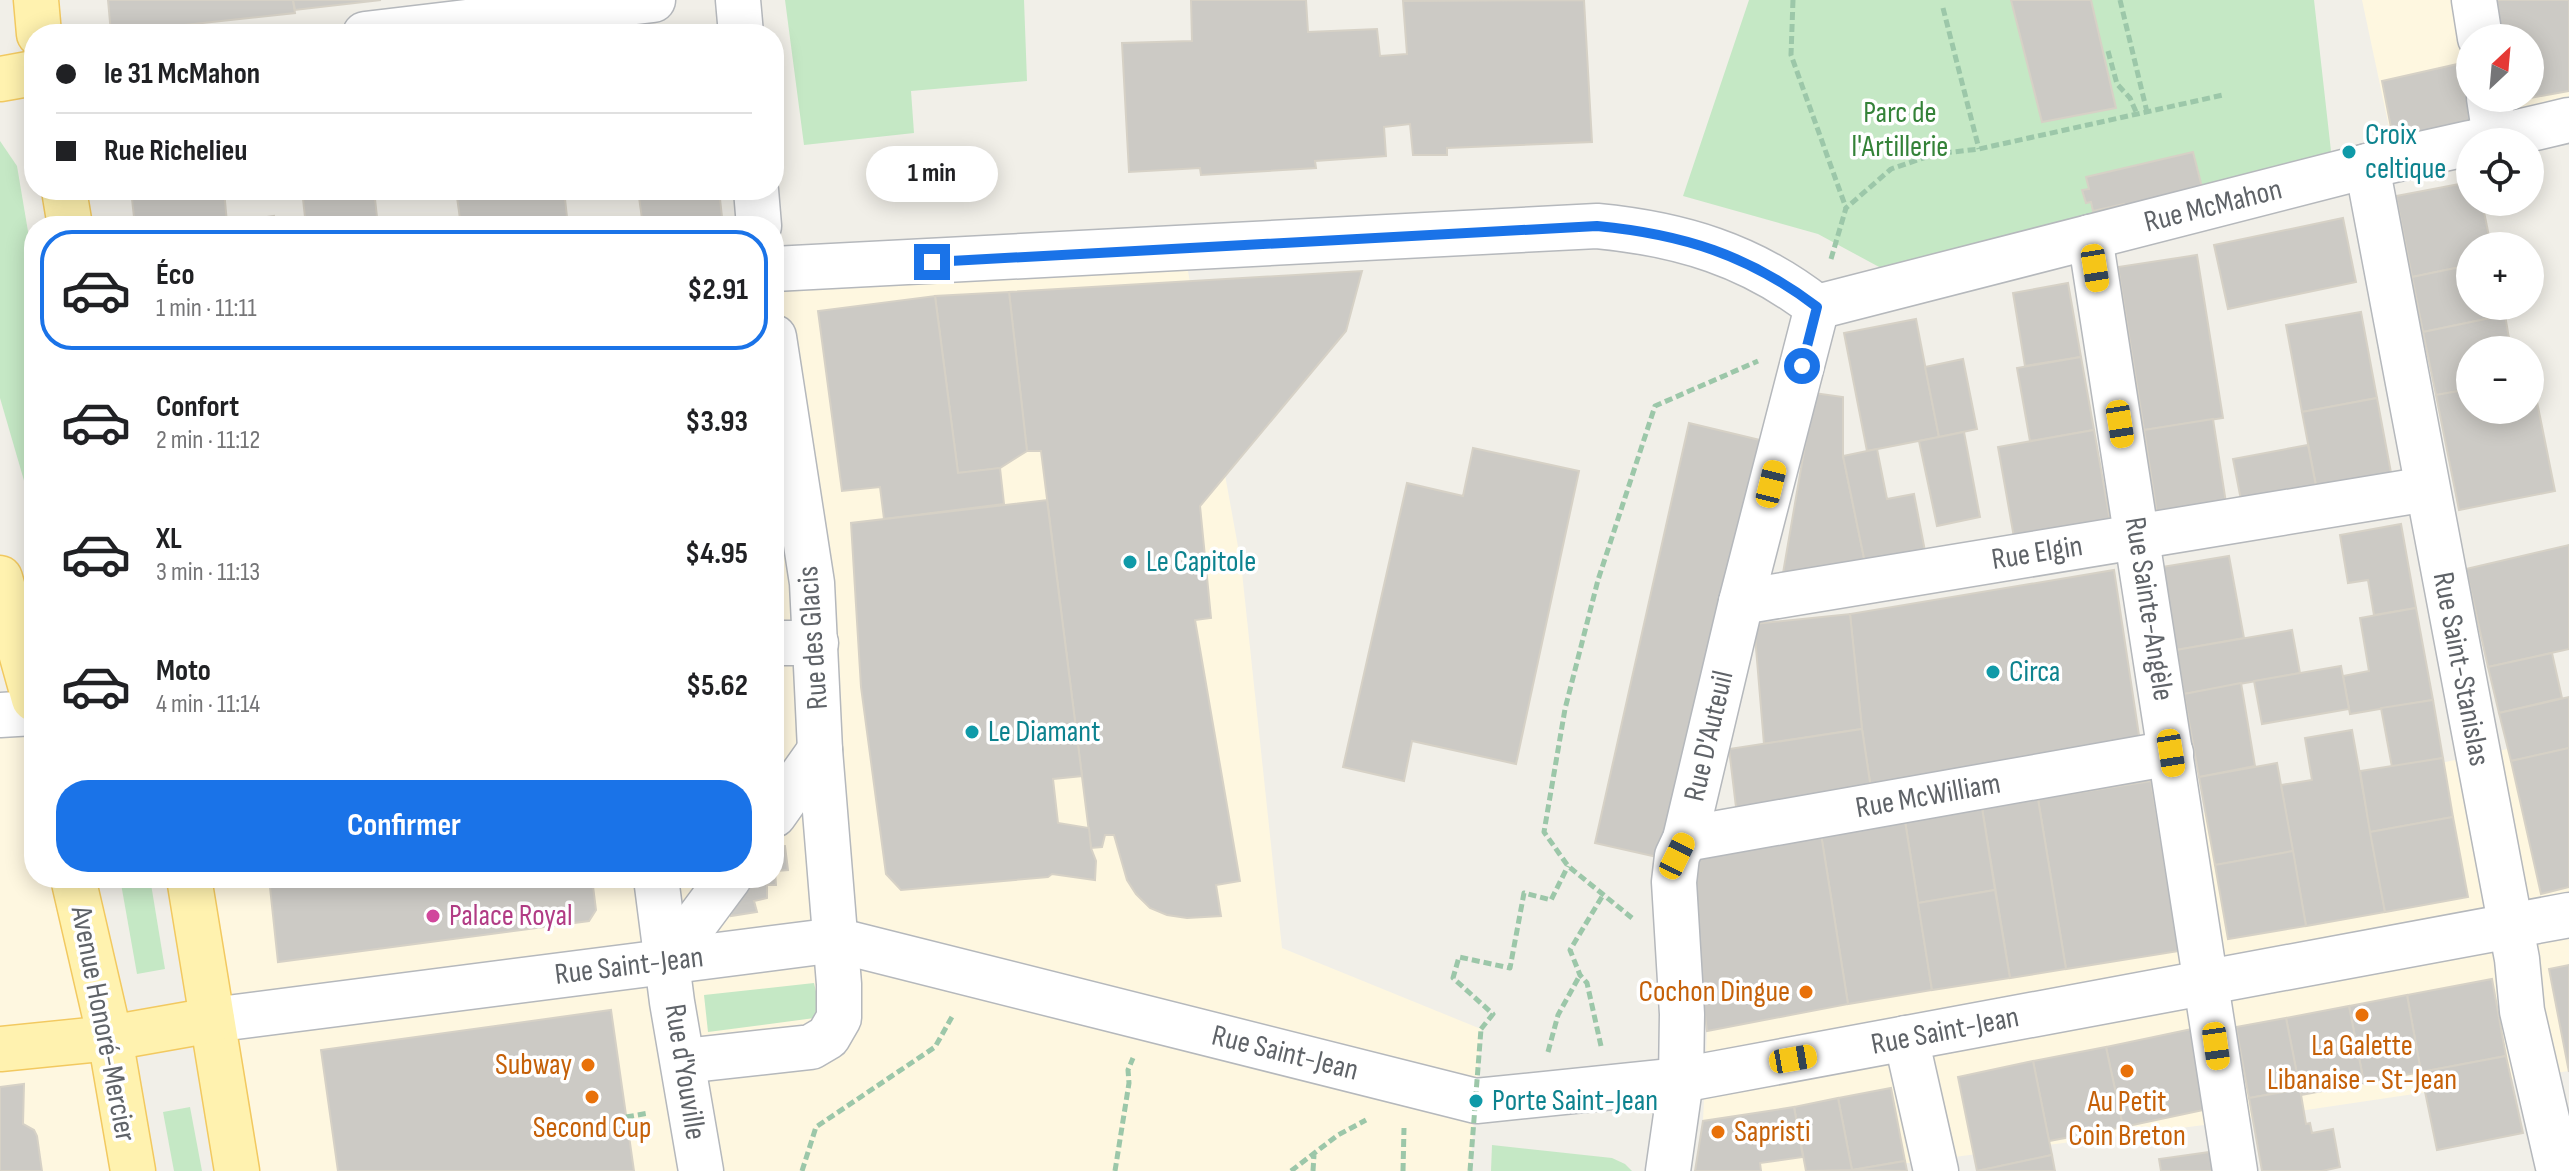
<!DOCTYPE html>
<html lang="fr">
<meta charset="utf-8">
<style>
:root{--surface:#fff;--page:#f6f6f6;--text:#202124;--muted:#757577;--line:#e0e0e0;--accent:#1a73e8}
body{margin:0;font-family:"Sofia Sans Condensed",sans-serif;background:var(--page);color:var(--text);height:100vh;display:flex;flex-direction:column;font-size:30px;white-space:nowrap}
*{box-sizing:border-box;margin:0}
p{font-size:26px;color:var(--muted)}
.icon{flex:none;width:44px;height:44px;fill:none;stroke:currentColor;stroke-width:2;stroke-linecap:round;stroke-linejoin:round}
.map{position:relative;flex:1;overflow:hidden}
.drawer{position:absolute;left:24px;top:216px;width:760px;height:672px;display:flex;flex-direction:column;background:var(--surface);border-radius:32px;box-shadow:0 4px 20px #0003}
.drawer>*{flex:none}
.guide{position:absolute;left:24px;top:24px;width:760px;height:176px;border-radius:32px;box-shadow:0 4px 20px #0003;display:grid;align-content:center;height:176px;padding:0 32px;background:var(--surface)}
.needle{width:52px;rotate:26deg}
.buttons{position:absolute;left:2456px;top:24px;display:grid;gap:16px}
.buttons a{display:grid;place-items:center;width:88px;height:88px;border-radius:50%;background:var(--surface);box-shadow:0 4px 20px #0003;font-size:40px}
.end{position:absolute;width:36px;height:36px;margin:-18px;border:10px solid #1a73e8;background:#fff;box-shadow:0 0 0 4px #fff}
.from{border-radius:50%}
.bubble{position:absolute;height:56px;border-radius:28px;background:var(--surface);box-shadow:0 4px 20px #0003;font-size:26px;font-weight:700;line-height:56px;text-align:center}
.car{position:absolute;width:24px;height:48px;margin:-24px -12px;border-radius:10px;box-shadow:0 0 6px 2px #0007;background:linear-gradient(#f5c518 24%,#345 0 40%,#f5c518 0 76%,#345 0 86%,#f5c518 0)}
.guide b{display:flex;align-items:center;gap:28px;height:76px;font-size:30px}
.guide b+b{border-top:2px solid var(--line)}
.guide i{width:20px;height:20px;background:var(--text)}
ul{padding:14px 0 0;list-style:none}
li{display:flex;align-items:center;gap:24px;height:120px;margin:0 16px 12px;padding:0 16px;border:4px solid transparent;border-radius:32px}
li div{flex:1}
li b{display:block;font-size:30px}
li em{font-style:normal;font-weight:700}
li.active{border-color:var(--accent)}
li>.icon{width:72px;height:72px;stroke-width:1.5}
.cta{display:flex;gap:16px;margin-top:auto;padding:16px 32px}
.cta a{flex:1;height:92px;border-radius:32px;background:var(--accent);color:#fff;font-size:32px;font-weight:700;line-height:92px;text-align:center}
.map>svg:first-child{display:block}
.commercial{fill:#fef7e0;fill-rule:evenodd}
.green{fill:#c5e8c5}
.building{fill:#cccac5;stroke:#d6d1c6;stroke-width:2}
.lines{fill:none;stroke-linecap:round;stroke-linejoin:round}
.minor-casing{stroke:#b5b8bc;stroke-width:47}
.major-casing{stroke:#f2c960;stroke-width:47}
.path{stroke:#9cc7a9;stroke-width:5;stroke-dasharray:8 4;stroke-linecap:butt}
.minor{stroke:#fff;stroke-width:44}
.major{stroke:#fff2af;stroke-width:44}
.path-bridge{stroke:#9cc7a9;stroke-width:5;stroke-dasharray:8 4;stroke-linecap:butt}
.route{stroke:#1a73e8;stroke-width:10}
.culture-dot{fill:#0f9aa8;stroke:#fff;stroke-width:3}
.hotel-dot{fill:#d1479c;stroke:#fff;stroke-width:3}
.food-dot{fill:#e8710a;stroke:#fff;stroke-width:3}
.labels{text-anchor:middle;dominant-baseline:central;stroke-width:7;stroke-linejoin:round;paint-order:stroke}
.park-label{font-size:30px;fill:#348238;stroke:#fff}
.culture-label{font-size:30px;fill:#0d838f;stroke:#fff;text-anchor:start}
.street-label{font-size:30px;fill:#5f6368;stroke:#fff}
.hotel-label{font-size:30px;fill:#b23c85;stroke:#fff;text-anchor:start}
.food-label{font-size:30px;fill:#c56008;stroke:#fff}
</style>
<div class="map">
<svg width="2569" height="1171" viewBox="0 0 2569 1171">
<rect width="100%" height="100%" fill="#f1efe8"/>
<g class="commercial">
<path d="M2362,0H2569V104L2393,146ZM2470,38H2530V98H2470Z"/>
<polygon points="1184,249 1241,563 1282,948 1481,1029 1470,1171 237,1171 189,878 774,878 774,269"/>
<polygon points="34,713 34,878 73,878 133,1171 0,1171 0,715"/>
<polygon points="2569,736 2569,1071 2212,1124 1845,1171 1695,1171 1703,1121 1707,1031 1693,920"/>
</g>
<g class="green">
<polygon points="785,0 1024,0 1027,81 911,91 914,133 804,145"/>
<polygon points="1749,0 2314,0 2332,160 1881,268 1818,234 1683,196"/>
<polygon points="0,141 17,166 34,267 34,515 0,398"/>
<polygon points="120,878 150,878 165,969 137,974"/>
<polygon points="814,983 822,1017 708,1032 704,995"/>
<polygon points="190,1107 202,1171 174,1171 163,1112"/>
<polygon points="1492,1145 1612,1158 1625,1164 1632,1171 1491,1171"/>
</g>
<g class="building">
<polygon points="108,0 293,0 295,13 111,33"/>
<polygon points="293,0 381,0 295,10"/>
<polygon points="1191,0 1306,0 1308,32 1377,29 1380,56 1407,54 1403,1 1584,0 1592,142 1447,148 1447,155 1413,155 1410,124 1384,127 1386,156 1315,161 1316,168 1201,175 1200,168 1129,172 1122,43 1192,41"/>
<polygon points="2011,0 2091,0 2116,108 2042,122"/>
<polygon points="2485,0 2569,0 2569,91 2530,98 2530,38 2490,38"/>
<polygon points="2462,63 2475,125 2394,143 2382,81"/>
<polygon points="2193,152 2203,191 2125,209 2124,204 2093,211 2091,202 2086,203 2082,190 2089,189 2086,177"/>
<polygon points="2470,182 2470,202 2482,202 2491,246 2470,246 2470,265 2412,277 2396,196"/>
<polygon points="131,190 224,190 227,223 274,216 276,226 135,226"/>
<polygon points="302,190 374,190 378,226 306,226"/>
<polygon points="456,190 564,190 568,226 461,226"/>
<polygon points="638,190 719,190 723,226 643,226"/>
<polygon points="2343,218 2356,282 2228,309 2214,245"/>
<polygon points="2197,255 2223,418 2144,430 2118,267"/>
<polygon points="2470,265 2470,306 2503,306 2505,315 2423,332 2412,277"/>
<polygon points="1362,271 1346,331 1200,506 1211,618 1195,620 1240,881 1216,885 1221,916 1187,918 1167,915 1150,908 1136,894 1127,880 1114,835 1105,835 1102,847 1091,848 1041,451 1027,451 1009,292"/>
<polygon points="2068,283 2081,357 2025,366 2013,293"/>
<polygon points="1009,292 1027,451 1000,468 958,473 935,296"/>
<polygon points="935,296 958,473 1000,468 1004,504 884,519 880,487 842,491 818,311"/>
<polygon points="2361,312 2377,398 2302,412 2286,325"/>
<polygon points="2505,315 2511,350 2470,350 2470,389 2436,395 2423,332"/>
<polygon points="1916,319 1939,437 1867,451 1844,333"/>
<polygon points="2081,357 2094,430 2030,441 2017,368"/>
<polygon points="1963,359 1977,429 1939,437 1925,367"/>
<polygon points="2532,377 2555,491 2459,510 2436,395 2470,389 2470,410 2530,410 2530,378"/>
<polygon points="1814,393 1843,397 1843,456 1865,563 1783,573"/>
<polygon points="2377,398 2392,478 2317,491 2302,412"/>
<polygon points="2213,419 2226,503 2157,514 2144,430"/>
<polygon points="1689,423 1760,440 1666,859 1595,843"/>
<polygon points="2094,430 2111,526 2015,543 1998,447"/>
<polygon points="1964,432 1980,517 1937,526 1919,441"/>
<polygon points="2308,445 2317,491 2242,505 2233,459"/>
<polygon points="1473,448 1579,471 1516,764 1412,741 1404,781 1343,767 1407,483 1463,496"/>
<polygon points="1877,449 1887,499 1914,494 1925,551 1865,563 1843,456"/>
<polygon points="1047,500 1082,776 1053,779 1058,823 1089,828 1091,848 1096,861 1095,880 1052,874 1048,877 901,890 886,874 861,687 851,523"/>
<polygon points="2401,524 2416,608 2374,615 2368,580 2348,583 2340,535"/>
<polygon points="2569,545 2569,649 2488,667 2466,569"/>
<polygon points="2229,556 2244,638 2176,650 2162,567"/>
<polygon points="2114,570 2140,742 1871,789 1862,729 1850,614"/>
<polygon points="2416,608 2433,700 2350,714 2343,676 2369,671 2360,618"/>
<polygon points="1850,614 1862,729 1764,744 1754,624"/>
<polygon points="2292,630 2300,673 2184,694 2176,650"/>
<polygon points="2552,653 2562,698 2499,713 2488,667"/>
<polygon points="2341,666 2349,709 2262,724 2254,681"/>
<polygon points="2241,683 2255,766 2199,777 2184,694"/>
<polygon points="2569,697 2569,748 2511,761 2499,713"/>
<polygon points="2433,700 2443,758 2392,767 2381,708"/>
<polygon points="1862,729 1871,789 1736,807 1729,749"/>
<polygon points="2352,730 2385,912 2306,926 2281,785 2312,780 2305,738"/>
<polygon points="2569,748 2569,887 2541,894 2511,761"/>
<polygon points="2443,758 2453,817 2370,832 2360,771"/>
<polygon points="2277,763 2293,851 2215,865 2199,777"/>
<polygon points="2151,781 2179,951 2066,969 2038,799"/>
<polygon points="2038,799 2066,969 2010,978 1982,808"/>
<polygon points="1982,808 1995,890 1918,903 1905,821"/>
<polygon points="2453,817 2468,897 2385,912 2370,832"/>
<polygon points="1905,821 1932,990 1848,1004 1821,834"/>
<polygon points="1821,834 1848,1004 1707,1031 1693,920 1691,858"/>
<polygon points="785,846 788,870 775,871 776,885 767,885 767,898 754,901 757,912 731,916 731,900 748,878 774,878 774,847"/>
<polygon points="2293,851 2306,926 2228,939 2215,865"/>
<polygon points="269,878 592,878 596,910 589,921 278,962"/>
<polygon points="1995,890 2010,978 1932,990 1918,903"/>
<polygon points="2569,965 2569,1072 2549,969"/>
<polygon points="2492,979 2506,1056 2421,1072 2407,995"/>
<polygon points="2407,995 2421,1072 2364,1083 2349,1006"/>
<polygon points="2349,1006 2364,1083 2301,1095 2286,1018"/>
<polygon points="611,1010 634,1171 338,1171 321,1050"/>
<polygon points="2286,1018 2300,1089 2249,1098 2236,1027"/>
<polygon points="2192,1029 2208,1109 2123,1127 2106,1047"/>
<polygon points="2106,1047 2123,1127 2049,1141 2033,1061"/>
<polygon points="2506,1056 2523,1133 2437,1150 2421,1072"/>
<polygon points="2033,1061 2052,1155 1977,1171 1958,1077"/>
<polygon points="24,1084 23,1124 34,1130 37,1136 42,1171 0,1171 0,1087"/>
<polygon points="1891,1088 1905,1161 1852,1170 1838,1098"/>
<polygon points="2300,1089 2306,1124 2310,1123 2312,1133 2333,1129 2340,1167 2322,1171 2262,1171 2249,1098"/>
<polygon points="1838,1098 1852,1170 1806,1171 1794,1107"/>
<polygon points="1794,1107 1803,1157 1760,1163 1761,1171 1695,1171 1703,1121"/>
<polygon points="2217,1151 2220,1171 2161,1171 2159,1159"/>
<polygon points="2052,1155 2055,1171 1977,1171"/>
<polygon points="1905,1161 1907,1171 1852,1170"/>
</g>
<g class="lines">
<defs>
<g id="minor">
<polyline points="738,0 741,34"/>
<polyline points="2474,0 2480,38"/>
<polyline points="365,34 653,0"/>
<polyline points="2489,98 2495,137"/>
<polyline points="2475,142 2569,120"/>
<polyline points="2367,166 2517,959 2522,1011 2559,1171"/>
<polyline points="756,190 759,226"/>
<polyline points="2090,237 2235,1171"/>
<path d="M774,269L1597,226C1680,234 1751,255 1817,307"/>
<polyline points="1817,307 2367,166 2470,143"/>
<polyline points="1741,602 2427,489"/>
<polyline points="774,643 816,643"/>
<polyline points="0,715 34,713"/>
<polyline points="774,815 820,750"/>
<polyline points="1685,839 2171,753"/>
<polyline points="656,878 672,1002 701,1171"/>
<polyline points="668,960 729,878"/>
<polyline points="212,1020 836,940 1476,1101 1681,1080 2569,915"/>
<polyline points="1906,1038 1936,1171"/>
<polyline points="684,1061 811,1047 828,1037 839,1018 839,984 820,750 812,583 774,337"/>
<polyline points="1668,1171 1681,1080 1682,1014 1674,882 1677,856 1685,839 1741,602 1817,307"/>
</g>
<g id="major">
<polyline points="36,0 39,34"/>
<polyline points="0,79 34,73"/>
<polyline points="64,190 70,226"/>
<polyline points="0,578 34,699"/>
<polyline points="73,878 110,1038 133,1171"/>
<polyline points="189,878 237,1171"/>
<polyline points="0,1049 110,1038 212,1020"/>
</g>
</defs>
<use href="#minor" class="minor-casing"/>
<use href="#major" class="major-casing"/>
<g class="path">
<polyline points="1793,0 1791,55 1846,208"/>
<polyline points="2120,0 2147,112"/>
<polyline points="1943,8 1979,149"/>
<polyline points="2108,51 2117,84 2130,98 2137,114"/>
<polyline points="1831,259 1846,208 1891,169 1935,154 1979,149 2223,95"/>
<polyline points="1632,918 1568,866 1544,832 1565,709 1598,580 1655,406 1758,361"/>
<polyline points="1481,1029 1493,1014 1453,978 1459,957 1510,968 1524,893 1551,900 1568,866"/>
<polyline points="1601,1046 1587,983 1580,975 1570,950 1603,895"/>
<polyline points="1548,1052 1558,1015 1580,975"/>
<polyline points="626,1117 649,1113"/>
<polyline points="802,1171 816,1127 935,1047 953,1015"/>
<polyline points="1115,1171 1129,1083 1128,1070 1133,1058"/>
<polyline points="1291,1171 1338,1135 1366,1120"/>
<polyline points="1313,1171 1314,1155"/>
<polyline points="1403,1171 1404,1128"/>
</g>
<use href="#minor" class="minor"/>
<use href="#major" class="major"/>
<polyline class="path-bridge" points="1470,1171 1481,1029"/>
</g>
<g class="lines">
<path class="route" d="M932,262L1597,226C1682,234 1749,255 1817,307L1802,366"/>
</g>
<g class="culture-dot">
<circle cx="2349" cy="152" r="8"/>
<circle cx="1130" cy="562" r="8"/>
<circle cx="1993" cy="672" r="8"/>
<circle cx="972" cy="732" r="8"/>
<circle cx="1476" cy="1101" r="8"/>
</g>
<circle class="hotel-dot" cx="433" cy="916" r="8"/>
<g class="food-dot">
<circle cx="1806" cy="992" r="8"/>
<circle cx="2362" cy="1015" r="8"/>
<circle cx="588" cy="1065" r="8"/>
<circle cx="2127" cy="1071" r="8"/>
<circle cx="592" cy="1097" r="8"/>
<circle cx="1718" cy="1132" r="8"/>
</g>
<g class="labels">
<g class="park-label">
<text x="1900" y="113">Parc de<tspan x="1900" dy="34">l'Artillerie</tspan></text>
</g>
<g class="culture-label">
<text x="2365" y="135">Croix<tspan x="2365" dy="34">celtique</tspan></text>
<text x="1146" y="562">Le Capitole</text>
<text x="2009" y="672">Circa</text>
<text x="988" y="732">Le Diamant</text>
<text x="1492" y="1101">Porte Saint-Jean</text>
</g>
<g class="street-label">
<text transform="translate(2213 206) rotate(-14)">Rue McMahon</text>
<text transform="translate(2037 553) rotate(-9)">Rue Elgin</text>
<text transform="translate(2149 609) rotate(81)">Rue Sainte-Angèle</text>
<text transform="translate(813 638) rotate(-94)">Rue des Glacis</text>
<text transform="translate(2461 669) rotate(79)">Rue Saint-Stanislas</text>
<text transform="translate(1709 736) rotate(-77)">Rue D'Auteuil</text>
<text transform="translate(1928 796) rotate(-10)">Rue McWilliam</text>
<text transform="translate(629 966) rotate(-7)">Rue Saint-Jean</text>
<text transform="translate(103 1024) rotate(79)">Avenue Honoré-Mercier</text>
<text transform="translate(1945 1031) rotate(-11)">Rue Saint-Jean</text>
<text transform="translate(1285 1053) rotate(14)">Rue Saint-Jean</text>
<text transform="translate(685 1072) rotate(81)">Rue d'Youville</text>
</g>
<g class="hotel-label">
<text x="449" y="916">Palace Royal</text>
</g>
<g class="food-label">
<text x="1790" y="992" text-anchor="end">Cochon Dingue</text>
<text x="2362" y="1046">La Galette<tspan x="2362" dy="34">Libanaise - St-Jean</tspan></text>
<text x="572" y="1065" text-anchor="end">Subway</text>
<text x="2127" y="1102">Au Petit<tspan x="2127" dy="34">Coin Breton</tspan></text>
<text x="592" y="1128">Second Cup</text>
<text x="1734" y="1132" text-anchor="start">Sapristi</text>
</g>
</g>
</svg>
<div class="buttons">
<a><svg class="needle" viewBox="-14 -14 28 28"><path d="M0-13l5 13h-10z" fill="#e53935"/><path d="M0 13l5-13h-10z" fill="#757577"/></svg></a>
<a><svg class="icon" aria-label="locate" viewBox="0 0 24 24"><circle cx="12" cy="12" r="6"/><path d="M12 2v4M12 18v4M2 12h4M18 12h4"/></svg></a>
<a>+</a>
<a>−</a>
</div>
<i class="end from" style="left:1802px;top:366px"></i>
<i class="end" style="left:932px;top:262px"></i>
<div class="bubble" style="left:866px;top:146px;width:132px">1 min</div>
<i class="car" style="left:2095px;top:268px;rotate:171deg"></i>
<i class="car" style="left:2120px;top:424px;rotate:171deg"></i>
<i class="car" style="left:1771px;top:484px;rotate:14deg"></i>
<i class="car" style="left:2171px;top:753px;rotate:171deg"></i>
<i class="car" style="left:1677px;top:856px;rotate:26deg"></i>
<i class="car" style="left:2216px;top:1046px;rotate:172deg"></i>
<i class="car" style="left:1793px;top:1059px;rotate:80deg"></i>
<div class="guide">
<b><i class="from"></i>le 31 McMahon</b>
<b><i></i>Rue Richelieu</b>
</div>
<section class="drawer">
<ul>
<li class="active"><svg class="icon" aria-label="car" viewBox="0 0 24 24"><path d="M5 17H2v-5l4-1 3-4h7l3 4 3 1v5h-3M9 17h6M6 11h13"/><circle cx="7" cy="17" r="2"/><circle cx="17" cy="17" r="2"/></svg><div><b>Éco</b><p>1 min · 11:11</p></div><em>$2.91</em></li>
<li><svg class="icon" aria-label="car" viewBox="0 0 24 24"><path d="M5 17H2v-5l4-1 3-4h7l3 4 3 1v5h-3M9 17h6M6 11h13"/><circle cx="7" cy="17" r="2"/><circle cx="17" cy="17" r="2"/></svg><div><b>Confort</b><p>2 min · 11:12</p></div><em>$3.93</em></li>
<li><svg class="icon" aria-label="car" viewBox="0 0 24 24"><path d="M5 17H2v-5l4-1 3-4h7l3 4 3 1v5h-3M9 17h6M6 11h13"/><circle cx="7" cy="17" r="2"/><circle cx="17" cy="17" r="2"/></svg><div><b>XL</b><p>3 min · 11:13</p></div><em>$4.95</em></li>
<li><svg class="icon" aria-label="car" viewBox="0 0 24 24"><path d="M5 17H2v-5l4-1 3-4h7l3 4 3 1v5h-3M9 17h6M6 11h13"/><circle cx="7" cy="17" r="2"/><circle cx="17" cy="17" r="2"/></svg><div><b>Moto</b><p>4 min · 11:14</p></div><em>$5.62</em></li>
</ul>
<div class="cta"><a>Confirmer</a></div>
</section>
</div>
